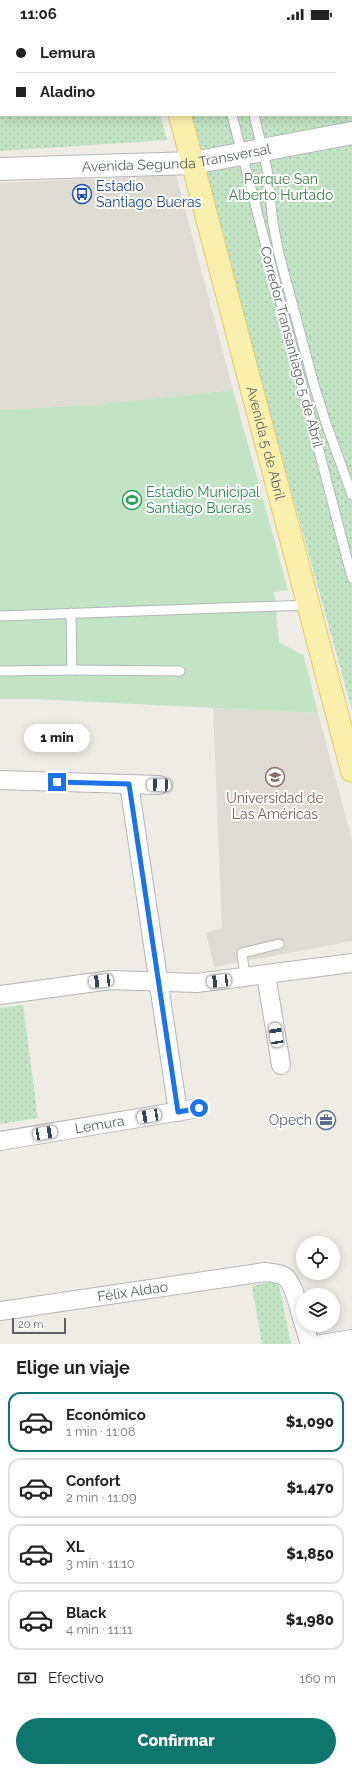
<!DOCTYPE html>
<html lang="es">
<meta charset="utf-8">
<style>
:root{--surface:#fff;--page:#f6f6f6;--text:#222;--muted:#767676;--line:#e0e0e0;--accent:#0f766e}
body{margin:0;font-family:Raleway,sans-serif;background:var(--page);color:var(--text);height:100vh;display:flex;flex-direction:column;font-size:15px;white-space:nowrap}
*{box-sizing:border-box;margin:0}
p{font-size:13px;color:var(--muted)}
.icon{flex:none;width:22px;height:22px;fill:none;stroke:currentColor;stroke-width:2;stroke-linecap:round;stroke-linejoin:round}
.map{position:relative;height:1316px;overflow:hidden}
.side{display:flex;flex-direction:column;background:var(--surface);flex:1}
.side>*{flex:none}
.guide{position:absolute;left:0px;top:0px;width:352px;height:88px;box-shadow:0 2px 10px #0003;display:grid;align-content:center;height:88px;padding:0 16px;background:var(--surface)}
.tools{position:absolute;left:296px;top:1208px;display:grid;gap:8px}
.tools a{display:grid;place-items:center;width:44px;height:44px;border-radius:50%;background:var(--surface);box-shadow:0 2px 10px #0003;font-size:20px}
.scale{position:absolute;left:12px;bottom:10px;width:54px;box-sizing:border-box;padding-left:4px;border:2px solid #5c6064;border-top:0;font-size:11px;line-height:14px;white-space:nowrap;color:#5c6064;-webkit-text-stroke:3px #fff;paint-order:stroke}
.end{position:absolute;width:18px;height:18px;margin:-9px;border:5px solid #1a73e8;background:#fff;box-shadow:0 0 0 2px #fff}
.from{border-radius:50%}
.bubble{position:absolute;height:28px;border-radius:14px;background:var(--surface);box-shadow:0 2px 10px #0003;font-size:13px;font-weight:800;line-height:28px;text-align:center}
.car{position:absolute;width:12px;height:24px;margin:-12px -6px;border-radius:5px;box-shadow:0 0 3px 1px #0007;background:linear-gradient(#fff 24%,#345 0 40%,#fff 0 76%,#345 0 86%,#fff 0)}
.guide b{display:flex;align-items:center;gap:14px;height:38px;font-size:15px}
.guide b+b{border-top:1px solid var(--line)}
.guide i{width:10px;height:10px;background:var(--text)}
ul{padding:0;list-style:none}
li{display:flex;align-items:center;gap:12px;height:60px;margin:0 8px 6px;padding:0 8px;border:2px solid var(--line);border-radius:12px}
li div{flex:1}
li b{display:block;font-size:15px}
li em{font-style:normal;font-weight:800}
li.selected{border-color:var(--accent)}
li>.icon{width:36px;height:36px;stroke-width:1.5}
h2{padding:0 16px;font-size:18px;line-height:48px}
.pay{display:flex;align-items:center;gap:10px;height:44px;padding:0 16px;font-size:15px}
.pay p{margin-inline-start:auto}
.action{display:flex;gap:8px;margin-top:auto;padding:8px 16px}
.action a{flex:1;height:46px;border-radius:24px;background:var(--accent);color:#fff;font-size:16px;font-weight:800;line-height:46px;text-align:center}
.status{display:flex;justify-content:space-between;align-items:center;height:28px;padding:0 20px;background:var(--surface);direction:ltr}
.status svg{height:11px;fill:currentColor}
.map>svg:first-child{display:block}
.education{fill:#dedbd3}
.grass{fill:url(#grass-dots)}
.garden{fill:#c3e4c4}
.lines{fill:none;stroke-linecap:round;stroke-linejoin:round}
.lane-casing{stroke:#b2b5b9;stroke-width:11}
.street-casing{stroke:#b2b5b9;stroke-width:20}
.secondary-casing{stroke:#b3b7bb;stroke-width:24}
.primary-casing{stroke:#e8c763;stroke-width:24}
.lane{stroke:#fff;stroke-width:9}
.street{stroke:#fff;stroke-width:18}
.secondary{stroke:#fff;stroke-width:22}
.primary{stroke:#faf0ae;stroke-width:22}
.route{stroke:#1a73e8;stroke-width:5}
.labels{text-anchor:middle;dominant-baseline:central;stroke-width:4;stroke-linejoin:round;paint-order:stroke}
.street-label{font-size:14px;fill:#5c6064;stroke:#fff}
.park-label{font-size:14px;fill:#3b8441;stroke:#fff}
.transit-label{font-size:14px;fill:#164399;stroke:#fff;text-anchor:start}
.leisure-label{font-size:14px;fill:#27864d;stroke:#fff;text-anchor:start}
.education-label{font-size:14px;fill:#785e54;stroke:#fff}
.service-label{font-size:14px;fill:#4e5e75;stroke:#fff;text-anchor:end}
</style>
<div class="status"><b>11:06</b><svg viewBox="0 0 49 12"><path d="M0 12V9h3v3zM5 12V6h3v6zM10 12V3h3v9zM15 12V0h3v12zM26 1h20v11H26zM47 4h2v5h-2z"/></svg></div>
<div class="map">
<svg width="352" height="1316" viewBox="0 0 352 1316">
<defs>
<pattern id="grass-dots" width="8" height="8" patternUnits="userSpaceOnUse"><rect width="8" height="8" fill="#c3e4c4"/><path d="M2 2h.1M6 6h.1" fill="none" stroke="#a2bca3" stroke-width="1.8" stroke-linecap="round"/></pattern>
</defs>
<rect width="100%" height="100%" fill="#eeece5"/>
<g class="education">
<polygon points="176,147 233,362 91,377 0,382 0,155"/>
<polygon points="213,680 318,685 352,812 352,913 214,939 206,905 222,900"/>
</g>
<g class="grass">
<polygon points="164,0 352,0 352,682 187,87 351,87 351,1"/>
<polygon points="0,65 1,87 160,87 167,112 0,123"/>
<polygon points="23,977 38,1090 0,1096 0,980"/>
<polygon points="272,1253 279,1257 291,1316 262,1316 252,1258"/>
</g>
<polygon class="garden" points="233,362 288,562 274,564 279,614 304,628 318,685 34,671 0,671 0,382 91,377"/>
<g class="lines">
<defs>
<g id="lane">
<polyline points="216,0 217,1"/>
<polyline points="231,0 231,1"/>
<polyline points="232,87 352,550"/>
<polyline points="254,87 267,141 273,195 279,226 314,357 326,395 352,467"/>
<polyline points="0,588 308,577"/>
<polyline points="72,642 180,643"/>
<polyline points="0,643 72,642 71,585"/>
<polyline points="245,949 242,925 279,916"/>
</g>
<g id="street">
<polyline points="0,55 1,55"/>
<polyline points="0,752 159,757"/>
<polyline points="129,756 178,1084"/>
<polyline points="266,947 281,1037"/>
<polyline points="0,967 111,952 197,955 352,935"/>
<path id="s1" d="M0,1113L199,1080"/>
<path id="s2" d="M0,1283L265,1244C271,1245 278,1245 284,1248C293,1253 300,1283 303,1294"/>
<polyline points="304,1297 310,1316"/>
<polyline points="321,1316 352,1311"/>
</g>
<g id="secondary">
<path id="s3" d="M0,141L193,135L352,105"/>
</g>
<g id="primary">
<polyline points="157,0 157,1"/>
<path id="s4" d="M180,87L352,743"/>
</g>
</defs>
<use href="#lane" class="lane-casing"/>
<use href="#street" class="street-casing"/>
<use href="#secondary" class="secondary-casing"/>
<use href="#primary" class="primary-casing"/>
<use href="#lane" class="lane"/>
<use href="#street" class="street"/>
<use href="#secondary" class="secondary"/>
<use href="#primary" class="primary"/>
</g>
<g class="lines">
<polyline class="route" points="57,754 129,756 178,1084 199,1080"/>
</g>
<defs>
<symbol id="bus-ring" viewBox="-11 -11 22 22"><circle r="9.5" fill="#fff" stroke="#1a4fb4" stroke-width="1.5"/><path d="M-5-6H5V4H4V6H2V4H-2V6H-4V4H-5ZM-3.5-4V0h7V-4ZM-3.5 1.2v1.5H-2V1.2ZM2 1.2v1.5H3.5V1.2Z" fill="#1a4fb4"/></symbol>
<symbol id="stadium-ring" viewBox="-11 -11 22 22"><circle r="9.5" fill="#fff" stroke="#2e9e5b" stroke-width="1.5"/><path d="M0-5a6.5 5 0 1 0 0 10a6.5 5 0 1 0 0-10ZM-3.5-1.8h7v3.6h-7Z" fill="#2e9e5b"/></symbol>
<symbol id="university-ring" viewBox="-11 -11 22 22"><circle r="9.5" fill="#fff" stroke="#8d6e63" stroke-width="1.5"/><path d="M0-5L7-2L0 1L-7-2ZM-4 1L0 2.5L4 1V4Q0 6-4 4Z" fill="#8d6e63"/></symbol>
<symbol id="office-ring" viewBox="-11 -11 22 22"><circle r="9.5" fill="#fff" stroke="#5c6f8a" stroke-width="1.5"/><path d="M-6-3h4V-5.5h4V-3h4V5H-6ZM-1-4.5V-3h2v-1.5ZM-6 0V1H6V0Z" fill="#5c6f8a"/></symbol>
</defs>
<g fill-rule="evenodd">
<use href="#bus-ring" x="71" y="155" width="22" height="22"/>
<use href="#stadium-ring" x="121" y="461" width="22" height="22"/>
<use href="#university-ring" x="264" y="738" width="22" height="22"/>
<use href="#office-ring" x="315" y="1081" width="22" height="22"/>
</g>
<g class="labels">
<g class="street-label">
<text stroke="none"><textPath href="#s3" startOffset="177">Avenida Segunda Transversal</textPath></text>
<text transform="translate(292 319) rotate(75)">Corredor Transantiago 5 de Abril</text>
<text stroke="none"><textPath href="#s4" startOffset="339">Avenida 5 de Abril</textPath></text>
<text stroke="none"><textPath href="#s1" startOffset="101">Lemura</textPath></text>
<text stroke="none"><textPath href="#s2" startOffset="134">Félix Aldao</textPath></text>
</g>
<g class="park-label">
<text x="281" y="151">Parque San<tspan x="281" dy="16">Alberto Hurtado</tspan></text>
</g>
<g class="transit-label">
<text x="96" y="158">Estadio<tspan x="96" dy="16">Santiago Bueras</tspan></text>
</g>
<g class="leisure-label">
<text x="146" y="464">Estadio Municipal<tspan x="146" dy="16">Santiago Bueras</tspan></text>
</g>
<g class="education-label">
<text x="275" y="770">Universidad de<tspan x="275" dy="16">Las Américas</tspan></text>
</g>
<g class="service-label">
<text x="312" y="1092">Opech</text>
</g>
</g>
</svg>
<div class="tools">
<a><svg class="icon" aria-label="locate" viewBox="0 0 24 24"><circle cx="12" cy="12" r="6"/><path d="M12 2v4M12 18v4M2 12h4M18 12h4"/></svg></a>
<a><svg class="icon" aria-label="layers" viewBox="0 0 24 24"><path d="M12 4l9 5-9 5-9-5zM3 14l9 5 9-5"/></svg></a>
</div>
<div class="scale">20 m</div>
<i class="end from" style="left:199px;top:1080px"></i>
<i class="end" style="left:57px;top:754px"></i>
<div class="bubble" style="left:24px;top:696px;width:66px">1 min</div>
<i class="car" style="left:159px;top:757px;rotate:272deg"></i>
<i class="car" style="left:101px;top:953px;rotate:264deg"></i>
<i class="car" style="left:219px;top:953px;rotate:264deg"></i>
<i class="car" style="left:276px;top:1007px;rotate:351deg"></i>
<i class="car" style="left:149px;top:1088px;rotate:261deg"></i>
<i class="car" style="left:45px;top:1105px;rotate:81deg"></i>
<div class="guide">
<b><i class="from"></i>Lemura</b>
<b><i></i>Aladino</b>
</div>
</div>
<section class="side">
<h2>Elige un viaje</h2>
<ul>
<li class="selected"><svg class="icon" aria-label="car" viewBox="0 0 24 24"><path d="M5 17H2v-5l4-1 3-4h7l3 4 3 1v5h-3M9 17h6M6 11h13"/><circle cx="7" cy="17" r="2"/><circle cx="17" cy="17" r="2"/></svg><div><b>Económico</b><p>1 min · 11:08</p></div><em>$1,090</em></li>
<li><svg class="icon" aria-label="car" viewBox="0 0 24 24"><path d="M5 17H2v-5l4-1 3-4h7l3 4 3 1v5h-3M9 17h6M6 11h13"/><circle cx="7" cy="17" r="2"/><circle cx="17" cy="17" r="2"/></svg><div><b>Confort</b><p>2 min · 11:09</p></div><em>$1,470</em></li>
<li><svg class="icon" aria-label="car" viewBox="0 0 24 24"><path d="M5 17H2v-5l4-1 3-4h7l3 4 3 1v5h-3M9 17h6M6 11h13"/><circle cx="7" cy="17" r="2"/><circle cx="17" cy="17" r="2"/></svg><div><b>XL</b><p>3 min · 11:10</p></div><em>$1,850</em></li>
<li><svg class="icon" aria-label="car" viewBox="0 0 24 24"><path d="M5 17H2v-5l4-1 3-4h7l3 4 3 1v5h-3M9 17h6M6 11h13"/><circle cx="7" cy="17" r="2"/><circle cx="17" cy="17" r="2"/></svg><div><b>Black</b><p>4 min · 11:11</p></div><em>$1,980</em></li>
</ul>
<div class="pay"><svg class="icon" aria-label="cash" viewBox="0 0 24 24"><path d="M3 7h18v10H3z"/><circle cx="12" cy="12" r="2"/></svg>Efectivo<p>160 m</p></div>
<div class="action"><a>Confirmar</a></div>
</section>
